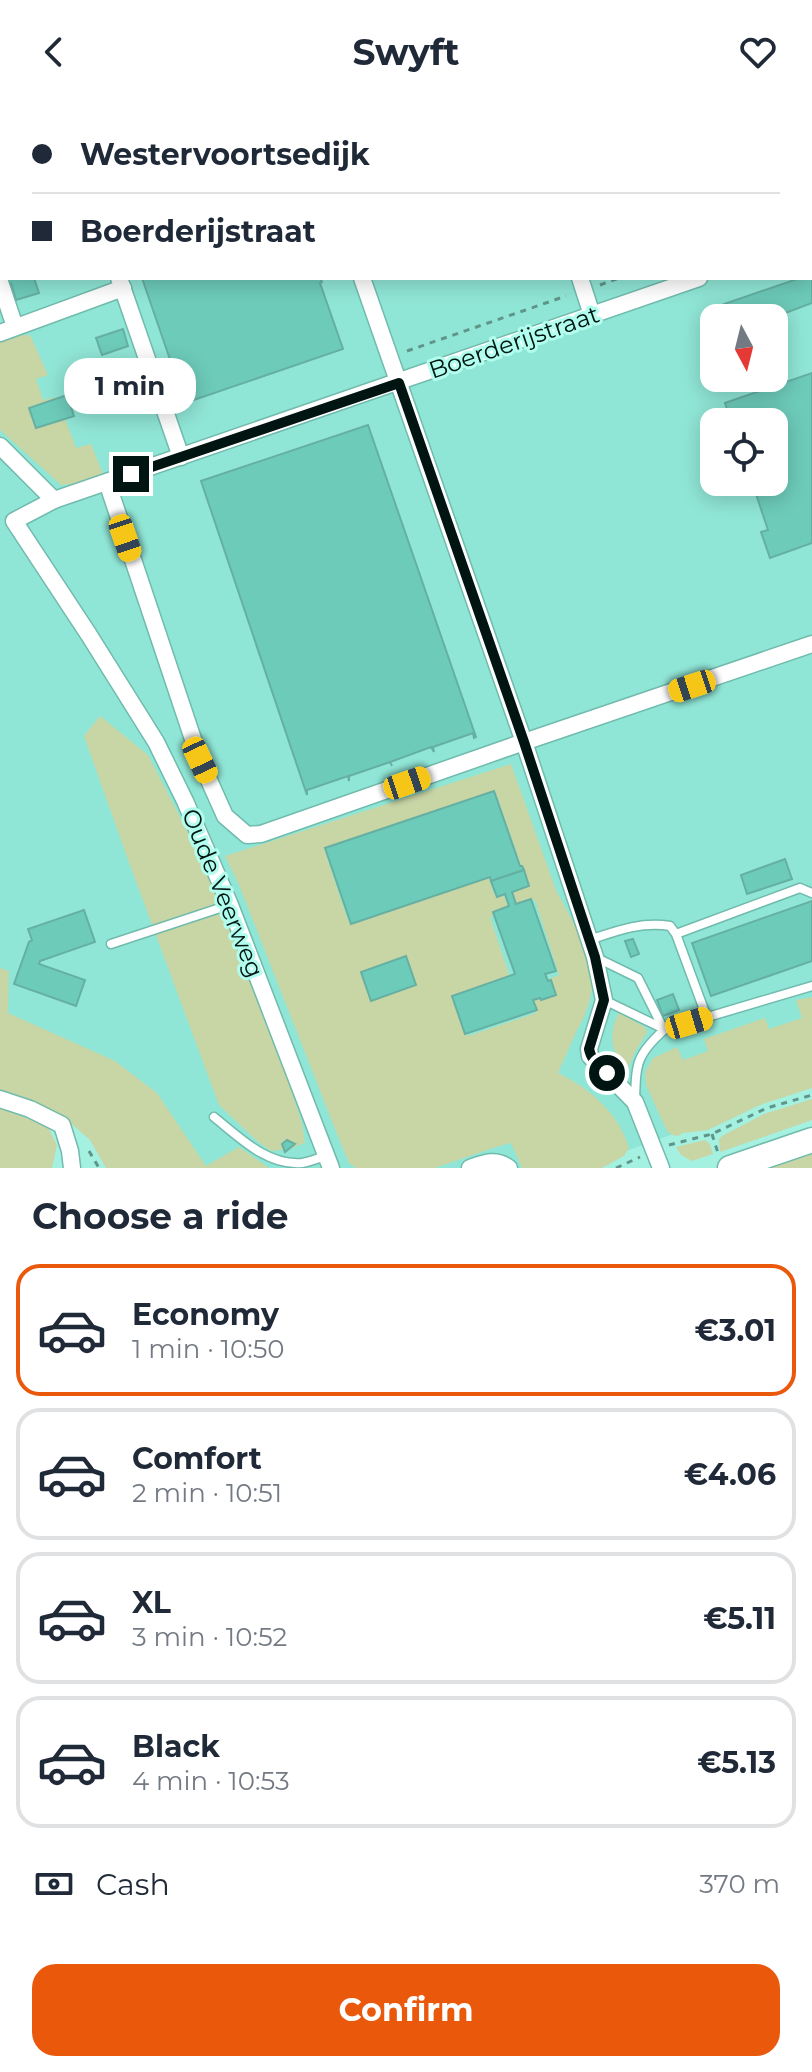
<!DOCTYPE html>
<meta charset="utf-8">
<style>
:root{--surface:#fff;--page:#f2f2f3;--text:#1f2937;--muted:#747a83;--line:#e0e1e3;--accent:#ea580c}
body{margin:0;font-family:Montserrat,sans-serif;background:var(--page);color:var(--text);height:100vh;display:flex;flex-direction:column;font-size:30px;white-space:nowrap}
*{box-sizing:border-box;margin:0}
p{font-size:26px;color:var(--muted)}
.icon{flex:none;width:44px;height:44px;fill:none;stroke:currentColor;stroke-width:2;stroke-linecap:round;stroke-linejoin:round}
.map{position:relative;height:1064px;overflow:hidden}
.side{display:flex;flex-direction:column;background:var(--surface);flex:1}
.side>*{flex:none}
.guide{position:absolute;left:0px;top:0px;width:812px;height:176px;box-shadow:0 4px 20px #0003;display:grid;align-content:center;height:176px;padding:0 32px;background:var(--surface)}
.needle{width:52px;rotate:173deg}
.controls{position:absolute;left:700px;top:200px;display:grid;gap:16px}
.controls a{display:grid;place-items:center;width:88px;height:88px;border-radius:16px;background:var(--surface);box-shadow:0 4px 20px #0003;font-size:40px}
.end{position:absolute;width:36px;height:36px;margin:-18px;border:10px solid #001511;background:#fff;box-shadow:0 0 0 4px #fff}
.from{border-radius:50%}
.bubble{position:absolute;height:56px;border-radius:24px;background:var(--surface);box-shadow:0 4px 20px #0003;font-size:26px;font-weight:700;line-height:56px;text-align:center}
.car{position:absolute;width:24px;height:48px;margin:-24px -12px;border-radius:10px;box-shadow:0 0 6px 2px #0007;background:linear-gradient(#f5c518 24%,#345 0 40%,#f5c518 0 76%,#345 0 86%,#f5c518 0)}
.guide b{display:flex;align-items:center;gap:28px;height:76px;font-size:30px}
.guide b+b{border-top:2px solid var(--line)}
.guide i{width:20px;height:20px;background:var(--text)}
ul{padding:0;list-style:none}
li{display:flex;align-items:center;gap:24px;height:132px;margin:0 16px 12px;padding:0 16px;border:4px solid var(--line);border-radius:24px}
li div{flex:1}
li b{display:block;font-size:30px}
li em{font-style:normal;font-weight:700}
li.selected{border-color:var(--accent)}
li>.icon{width:72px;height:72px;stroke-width:1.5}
h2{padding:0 32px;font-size:36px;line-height:96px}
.pay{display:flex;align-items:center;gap:20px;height:88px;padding:0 32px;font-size:30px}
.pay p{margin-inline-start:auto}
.button{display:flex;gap:16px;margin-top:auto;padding:16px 32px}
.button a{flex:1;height:92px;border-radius:24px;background:var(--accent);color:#fff;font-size:32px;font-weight:700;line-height:92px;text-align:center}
header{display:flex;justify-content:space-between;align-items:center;height:104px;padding:0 32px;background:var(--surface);font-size:36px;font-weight:700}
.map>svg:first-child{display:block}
.built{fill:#90e6d6;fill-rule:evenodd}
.green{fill:#c8d5a5;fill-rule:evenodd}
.building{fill:#6dcbba;stroke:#65b0a2;stroke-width:2}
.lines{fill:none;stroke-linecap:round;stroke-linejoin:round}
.lane-casing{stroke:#70bbad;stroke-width:11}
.street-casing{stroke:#70bbad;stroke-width:19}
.secondary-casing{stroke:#70bbad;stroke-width:27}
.path{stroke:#60958a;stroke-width:3;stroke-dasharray:6 6;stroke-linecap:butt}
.lane{stroke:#fff;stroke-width:8}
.street{stroke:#fff;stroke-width:16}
.secondary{stroke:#fff;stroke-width:24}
.route{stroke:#001511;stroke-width:10}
.labels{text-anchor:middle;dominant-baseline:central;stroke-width:6;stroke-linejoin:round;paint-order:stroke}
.street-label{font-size:24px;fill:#001511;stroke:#b1feee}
</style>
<header><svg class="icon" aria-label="back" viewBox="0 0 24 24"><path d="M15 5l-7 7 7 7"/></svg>Swyft<svg class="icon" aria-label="heart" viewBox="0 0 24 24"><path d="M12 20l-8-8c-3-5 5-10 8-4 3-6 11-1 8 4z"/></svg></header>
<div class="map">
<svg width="812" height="1064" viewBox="0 0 812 1064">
<rect width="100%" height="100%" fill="#a4f0e1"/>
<path class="built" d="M0,0H812V980L579,1064H128L83,997L0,972ZM2,2H810V174H2ZM714,214H774V274H714ZM714,318H774V378H714Z"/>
<g class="green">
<polygon points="30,231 48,271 36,275 43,296 57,293 76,344 91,340 105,375 91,379 61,381 0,326 0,235 6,232"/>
<polygon points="100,612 148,651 227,804 271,926 302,1019 305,1039 290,1045 271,1047 257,1037 219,1001 131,764 84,632"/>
<path d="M511,660L556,786L579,829L593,876L590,896L584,913L577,926L558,969C590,984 619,1010 629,1044L624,1052L602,1064H522L511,1039L496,1043L435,1064H356L349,1059L337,1030L239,781L225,752ZM497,692L527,779L512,785L517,801L535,796L559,871L549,875L554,890L533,897L536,909L468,932L456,895L511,876L490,813L509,806L503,788L494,790L488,771L348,817L325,748Z"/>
<polygon points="0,864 9,867 8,909 115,957 157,989 206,1062 239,1043 269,1064 106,1064 90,1036 60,1010 0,986"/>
<polygon points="812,893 812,984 760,1001 708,1026 683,1029 678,1032 672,1031 667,1027 646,981 645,968 653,954 677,943 683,956 708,947 704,935 765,914 769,925 802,914 796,896"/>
<path d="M619,909L645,923L647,928L635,948L628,964C610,952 608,927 619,909Z"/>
<polygon points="812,995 812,1016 720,1048 719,1035 722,1032 764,1010"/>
<polygon points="0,1003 48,1023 57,1041 52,1064 0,1064"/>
<polygon points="705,1036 710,1040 713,1050 692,1057 681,1051 676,1043"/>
<polygon points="812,1046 812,1064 761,1064"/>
</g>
<g class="building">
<polygon points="82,0 261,0 261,2 83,2"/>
<polygon points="665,0 730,0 724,2 666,2"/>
<polygon points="810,170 812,170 812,199 772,214 729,214 724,200 800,174 810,174"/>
<polygon points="2,174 34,174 39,189 16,196 11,179 5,181"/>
<polygon points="142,174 320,174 322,178 320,179 343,245 185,299"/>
<polygon points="123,225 128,242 102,251 96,234"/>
<polygon points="812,269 812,439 770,454 761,428 768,426 752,378 774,378 774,318 731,318 725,299"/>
<polygon points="67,291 74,312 36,324 29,304"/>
<polygon points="368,321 476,633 474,634 473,629 433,643 434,648 431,643 390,658 392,662 390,658 349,672 349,677 348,672 307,686 307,691 201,377"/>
<polygon points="494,687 520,762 522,762 524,766 491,777 490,773 351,820 325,744"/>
<polygon points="785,755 792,775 747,790 741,771"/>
<polygon points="524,766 529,782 512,788 516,800 531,795 556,867 545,870 548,877 551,876 556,891 541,896 540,894 533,896 537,906 465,930 452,892 515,870 493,808 509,802 505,790 497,793 491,777"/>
<polygon points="812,797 812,857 711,892 692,839"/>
<polygon points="84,806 95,838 40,857 39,860 85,876 76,902 14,880 29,838 32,836 28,825"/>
<polygon points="633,835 639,850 631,853 625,837"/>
<polygon points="406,852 416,881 371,897 361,868"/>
<polygon points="673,890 679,906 663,912 657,896"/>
<polygon points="287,1036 295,1040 285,1048 282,1040"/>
</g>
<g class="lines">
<defs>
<g id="lane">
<polyline points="676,830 800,784 812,789"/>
<path d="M589,836C616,827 642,817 670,822L676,830L707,914"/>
<polyline points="111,840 229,801"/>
<polyline points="597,854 638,874 664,926"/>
<polyline points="604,896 664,925"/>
<path d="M635,997C636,960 636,951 664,926L812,882"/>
<path d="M214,1013C239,1033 267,1062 302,1059C310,1058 318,1054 326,1052"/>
</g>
<g id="street">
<polyline points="60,0 61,2"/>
<polyline points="302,0 303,2"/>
<polyline points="524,0 524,2"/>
<polyline points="810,136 812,135"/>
<polyline points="119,174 181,353"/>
<polyline points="362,174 524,638 595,853 604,896 589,945 590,952 635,998 661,1064"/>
<polyline points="580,174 592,211"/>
<polyline points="0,178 15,223"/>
<polyline points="0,229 123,184"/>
<polyline points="0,342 54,396"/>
<polyline points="107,378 200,656 225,712 247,731 261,730 524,638 812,540"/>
<polyline points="0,995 30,1005 62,1021 70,1047 72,1064"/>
<polyline points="331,1064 230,801 185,697 156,638 89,531 14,417 54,396 699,174"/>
<path d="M470,1064C484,1059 496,1054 509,1064"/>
</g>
<polyline id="secondary" points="730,1064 812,1036"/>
</defs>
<use href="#lane" class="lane-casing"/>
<use href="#street" class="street-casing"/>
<use href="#secondary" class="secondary-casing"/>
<g class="path">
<polyline points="810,109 812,108"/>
<polyline points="600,181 619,174"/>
<polyline points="407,247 566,192"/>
<polyline points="712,1030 718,1049"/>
<polyline points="669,1041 712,1030 767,1004 812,991"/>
<polyline points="89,1047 99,1064"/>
<polyline points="616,1064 640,1053"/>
</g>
<use href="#lane" class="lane"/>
<use href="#street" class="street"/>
<use href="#secondary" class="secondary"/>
</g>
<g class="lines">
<path class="route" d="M131,370L399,279L524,638L595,853L604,896L589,945C591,956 599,961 607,969"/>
</g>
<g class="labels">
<g class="street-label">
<text transform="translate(514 238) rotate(-19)">Boerderijstraat</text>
<text transform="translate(223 789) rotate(68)">Oude Veerweg</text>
</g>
</g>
</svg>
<div class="controls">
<a><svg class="needle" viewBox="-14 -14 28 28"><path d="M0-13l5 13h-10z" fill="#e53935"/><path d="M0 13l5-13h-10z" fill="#747a83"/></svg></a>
<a><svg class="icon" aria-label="locate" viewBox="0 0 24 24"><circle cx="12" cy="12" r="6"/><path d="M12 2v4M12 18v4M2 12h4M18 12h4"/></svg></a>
</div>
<i class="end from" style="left:607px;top:969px"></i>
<i class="end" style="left:131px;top:370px"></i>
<div class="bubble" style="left:64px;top:254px;width:132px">1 min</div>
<i class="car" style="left:125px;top:434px;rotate:161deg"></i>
<i class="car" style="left:692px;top:582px;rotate:252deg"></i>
<i class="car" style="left:200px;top:656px;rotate:155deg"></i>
<i class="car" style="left:407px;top:679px;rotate:71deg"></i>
<i class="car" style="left:689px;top:919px;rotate:73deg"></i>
<div class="guide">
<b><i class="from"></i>Westervoortsedijk</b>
<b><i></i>Boerderijstraat</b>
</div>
</div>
<section class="side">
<h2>Choose a ride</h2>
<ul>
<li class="selected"><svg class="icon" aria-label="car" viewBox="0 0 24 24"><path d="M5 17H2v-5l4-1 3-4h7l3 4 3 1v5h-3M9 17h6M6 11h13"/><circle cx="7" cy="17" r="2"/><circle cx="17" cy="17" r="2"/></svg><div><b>Economy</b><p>1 min · 10:50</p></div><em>€3.01</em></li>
<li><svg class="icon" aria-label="car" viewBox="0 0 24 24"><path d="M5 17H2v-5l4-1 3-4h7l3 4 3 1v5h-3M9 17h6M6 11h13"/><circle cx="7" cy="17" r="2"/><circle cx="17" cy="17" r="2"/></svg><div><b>Comfort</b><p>2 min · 10:51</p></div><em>€4.06</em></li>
<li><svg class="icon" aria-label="car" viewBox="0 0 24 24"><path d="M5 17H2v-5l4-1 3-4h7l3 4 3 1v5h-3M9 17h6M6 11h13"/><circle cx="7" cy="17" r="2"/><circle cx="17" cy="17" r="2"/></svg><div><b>XL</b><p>3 min · 10:52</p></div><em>€5.11</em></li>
<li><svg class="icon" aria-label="car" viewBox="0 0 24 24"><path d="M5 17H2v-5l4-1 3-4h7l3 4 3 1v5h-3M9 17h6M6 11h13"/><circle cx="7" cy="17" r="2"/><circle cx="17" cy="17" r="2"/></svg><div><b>Black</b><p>4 min · 10:53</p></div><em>€5.13</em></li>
</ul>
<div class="pay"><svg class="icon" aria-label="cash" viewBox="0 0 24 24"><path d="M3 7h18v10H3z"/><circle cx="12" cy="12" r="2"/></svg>Cash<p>370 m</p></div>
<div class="button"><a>Confirm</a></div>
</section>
